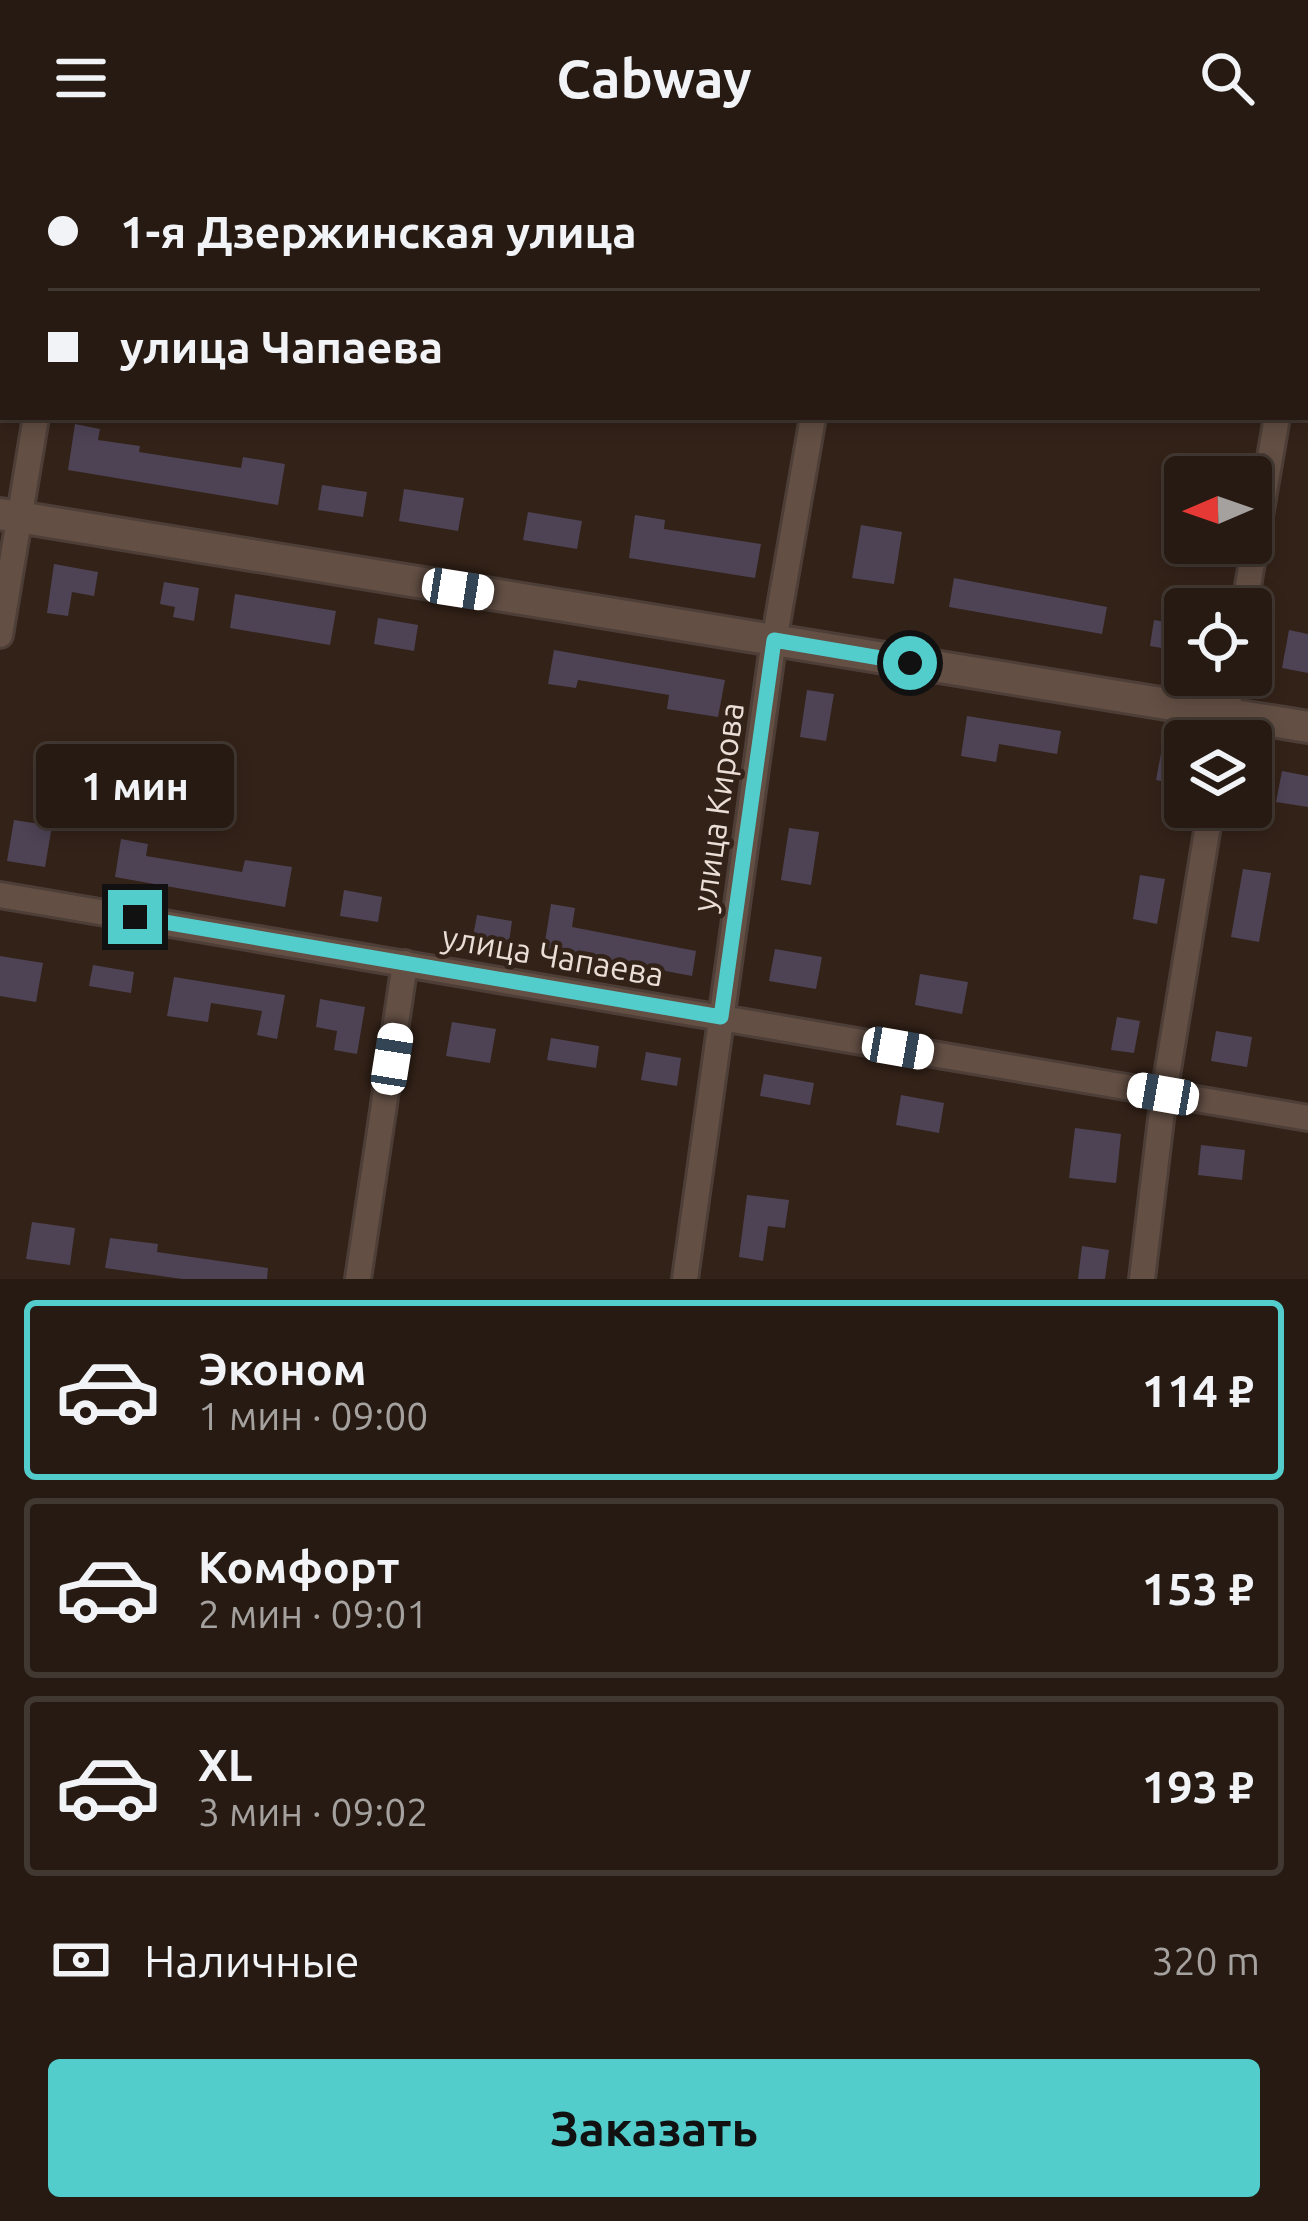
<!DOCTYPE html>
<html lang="ru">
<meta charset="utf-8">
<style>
:root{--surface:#261a12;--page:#322720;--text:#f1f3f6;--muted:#a4a19f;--line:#423832;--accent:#53cdcb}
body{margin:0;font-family:Ubuntu,sans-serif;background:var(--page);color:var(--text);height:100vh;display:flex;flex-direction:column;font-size:45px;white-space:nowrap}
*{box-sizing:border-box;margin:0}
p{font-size:39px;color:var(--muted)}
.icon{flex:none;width:66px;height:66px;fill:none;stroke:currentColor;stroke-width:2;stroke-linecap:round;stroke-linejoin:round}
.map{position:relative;height:1123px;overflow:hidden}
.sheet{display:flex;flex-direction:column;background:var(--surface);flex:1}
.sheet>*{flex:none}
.banner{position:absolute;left:0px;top:0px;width:1308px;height:264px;box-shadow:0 6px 18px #0003,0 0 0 3px var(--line);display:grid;align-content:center;height:264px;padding:0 48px;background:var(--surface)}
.needle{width:78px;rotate:268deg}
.buttons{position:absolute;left:1164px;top:300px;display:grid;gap:24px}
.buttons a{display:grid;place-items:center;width:108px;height:108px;border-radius:12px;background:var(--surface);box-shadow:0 6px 18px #0003,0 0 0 3px var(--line);font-size:60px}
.end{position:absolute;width:54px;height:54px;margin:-27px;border:15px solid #53cdcb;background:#111;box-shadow:0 0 0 6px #111}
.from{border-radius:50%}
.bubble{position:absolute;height:84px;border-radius:12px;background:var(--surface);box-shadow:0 6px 18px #0003,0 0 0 3px var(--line);font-size:39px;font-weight:700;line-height:84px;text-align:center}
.car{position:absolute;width:36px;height:72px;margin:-36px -18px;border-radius:15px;box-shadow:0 0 9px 3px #0007;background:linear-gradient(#fff 24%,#345 0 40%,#fff 0 76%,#345 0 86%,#fff 0)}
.banner b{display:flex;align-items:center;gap:42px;height:114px;font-size:45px}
.banner b+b{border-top:3px solid var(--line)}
.banner i{width:30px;height:30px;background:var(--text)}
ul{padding:21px 0 0;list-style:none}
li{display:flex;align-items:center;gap:36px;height:180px;margin:0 24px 18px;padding:0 24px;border:6px solid var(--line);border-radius:12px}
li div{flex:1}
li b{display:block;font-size:45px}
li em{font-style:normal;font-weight:700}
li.current{border-color:var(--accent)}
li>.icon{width:108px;height:108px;stroke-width:1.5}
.pay{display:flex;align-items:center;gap:30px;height:132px;padding:0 48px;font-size:45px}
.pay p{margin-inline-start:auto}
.primary-button{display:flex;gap:24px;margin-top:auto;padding:24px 48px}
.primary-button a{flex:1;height:138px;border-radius:12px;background:var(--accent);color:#111;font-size:48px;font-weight:700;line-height:138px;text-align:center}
header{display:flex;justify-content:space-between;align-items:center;height:156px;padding:0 48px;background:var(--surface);font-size:54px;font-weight:700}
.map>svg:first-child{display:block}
.building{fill:#4d4355}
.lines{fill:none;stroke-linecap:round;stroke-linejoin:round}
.minor-casing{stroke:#4d3e37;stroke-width:30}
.tertiary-casing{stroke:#4d3e37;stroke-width:36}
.minor{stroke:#634f44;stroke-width:24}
.tertiary{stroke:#634f44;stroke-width:30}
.route{stroke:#53cdcb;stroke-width:15}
.labels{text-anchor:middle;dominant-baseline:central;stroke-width:9;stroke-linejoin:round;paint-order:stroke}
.street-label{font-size:33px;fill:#eaded7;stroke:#332218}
</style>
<header><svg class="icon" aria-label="menu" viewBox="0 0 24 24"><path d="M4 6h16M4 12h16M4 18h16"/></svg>Cabway<svg class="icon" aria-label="search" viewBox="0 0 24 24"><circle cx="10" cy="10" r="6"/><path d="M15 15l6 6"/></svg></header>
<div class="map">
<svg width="1308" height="1123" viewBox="0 0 1308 1123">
<rect width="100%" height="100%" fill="#332218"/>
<g class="building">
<polygon points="75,268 100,273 98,284 140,290 139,296 241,312 243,301 285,308 278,349 68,314"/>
<polygon points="322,329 367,336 363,361 318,354"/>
<polygon points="404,333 464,342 458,375 399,365"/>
<polygon points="528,356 582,365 577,393 523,384"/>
<polygon points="635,359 665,364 664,373 761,388 755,422 629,402"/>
<polygon points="861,369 902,376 894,428 852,422"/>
<polygon points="54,408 98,416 94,440 72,436 68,460 47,457"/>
<polygon points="954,422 1107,451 1102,478 949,451"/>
<polygon points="164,426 199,432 194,465 173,461 175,451 160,448"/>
<polygon points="235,438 336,455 330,489 230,472"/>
<polygon points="378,462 418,469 414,495 374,488"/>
<polygon points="1154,464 1185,469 1185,496 1150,490"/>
<polygon points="1289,474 1308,478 1308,517 1282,512"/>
<polygon points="554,494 725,524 718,561 667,553 669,539 578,524 576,532 548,528"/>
<polygon points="807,534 834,538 826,585 800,581"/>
<polygon points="967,560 1061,575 1057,598 999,588 996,606 961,600"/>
<polygon points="1163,587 1185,591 1181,629 1156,624"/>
<polygon points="1282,615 1308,620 1308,651 1276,646"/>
<polygon points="14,664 52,670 45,711 7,705"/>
<polygon points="789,672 819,676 811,729 781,724"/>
<polygon points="121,683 148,688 146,700 242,716 245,704 292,711 285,751 115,721"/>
<polygon points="1243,713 1271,717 1259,786 1231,781"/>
<polygon points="1140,719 1165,723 1157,768 1133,763"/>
<polygon points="344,734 382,741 378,766 340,760"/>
<polygon points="551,748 575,752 572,771 696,795 692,820 544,792"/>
<polygon points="477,759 512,765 509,786 473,780"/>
<polygon points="775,793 822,801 816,833 769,825"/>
<polygon points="0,800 43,807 36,846 0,840"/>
<polygon points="93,809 134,816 131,837 89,830"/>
<polygon points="920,818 968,826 962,858 915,849"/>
<polygon points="174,821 285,839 277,883 257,879 262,855 211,847 208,866 167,860"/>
<polygon points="320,843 365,851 357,898 334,894 337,875 316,871"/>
<polygon points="1117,861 1140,865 1134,897 1111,894"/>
<polygon points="452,866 496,873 490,907 446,900"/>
<polygon points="1216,875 1252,881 1247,911 1211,905"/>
<polygon points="551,882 599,890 596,912 547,904"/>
<polygon points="646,896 681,902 677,930 641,924"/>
<polygon points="764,918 814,927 810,949 760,940"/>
<polygon points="901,939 944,947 939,977 896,969"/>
<polygon points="1075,972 1121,978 1116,1027 1069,1022"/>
<polygon points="1201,989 1245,994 1242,1024 1198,1019"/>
<polygon points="747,1039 789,1044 785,1072 768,1070 763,1105 739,1101"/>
<polygon points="32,1066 75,1072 70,1109 26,1103"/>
<polygon points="110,1082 158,1088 157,1096 268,1112 267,1123 182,1123 105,1112"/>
<polygon points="1082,1090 1109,1094 1105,1123 1078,1123"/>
</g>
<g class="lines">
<defs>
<g id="minor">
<polyline points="1114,0 1133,3"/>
<polyline points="77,3 77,0"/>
<polyline points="858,3 858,0"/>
<polyline points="1305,29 1308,30"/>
<polyline points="1305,96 1308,78"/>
<polyline points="1244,453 1277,261"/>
<polyline points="0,479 36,261"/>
<polyline points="1221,585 1233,519"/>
<polyline points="0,739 1308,962"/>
<polyline points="358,1123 405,807"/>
<polyline points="685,1123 772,497 813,261"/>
<polyline points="1142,1123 1164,938 1211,651"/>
</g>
<polyline id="tertiary" points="0,358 1308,571"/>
</defs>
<use href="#minor" class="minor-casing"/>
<use href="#tertiary" class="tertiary-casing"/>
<use href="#minor" class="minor"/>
<use href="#tertiary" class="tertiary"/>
</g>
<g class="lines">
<polyline class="route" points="135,761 721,861 774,484 910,507"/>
</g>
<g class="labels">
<g class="street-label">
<text transform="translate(717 651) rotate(-82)">улица Кирова</text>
<text transform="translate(553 799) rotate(10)">улица Чапаева</text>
</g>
</g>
</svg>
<div class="buttons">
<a><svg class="needle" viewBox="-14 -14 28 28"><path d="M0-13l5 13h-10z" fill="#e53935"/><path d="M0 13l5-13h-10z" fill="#a4a19f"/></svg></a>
<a><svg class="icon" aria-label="locate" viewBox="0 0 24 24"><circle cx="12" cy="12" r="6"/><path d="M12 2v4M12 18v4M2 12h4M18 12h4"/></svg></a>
<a><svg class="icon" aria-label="layers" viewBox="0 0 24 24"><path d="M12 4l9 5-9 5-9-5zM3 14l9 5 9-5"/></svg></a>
</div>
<i class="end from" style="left:910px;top:507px"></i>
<i class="end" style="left:135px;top:761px"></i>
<div class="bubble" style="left:36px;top:588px;width:198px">1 мин</div>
<i class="car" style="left:458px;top:433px;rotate:99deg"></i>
<i class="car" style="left:898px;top:892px;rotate:100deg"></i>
<i class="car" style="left:392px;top:903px;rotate:9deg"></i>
<i class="car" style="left:1163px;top:938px;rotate:280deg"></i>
<div class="banner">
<b><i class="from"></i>1-я Дзержинская улица</b>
<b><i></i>улица Чапаева</b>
</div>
</div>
<section class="sheet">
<ul>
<li class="current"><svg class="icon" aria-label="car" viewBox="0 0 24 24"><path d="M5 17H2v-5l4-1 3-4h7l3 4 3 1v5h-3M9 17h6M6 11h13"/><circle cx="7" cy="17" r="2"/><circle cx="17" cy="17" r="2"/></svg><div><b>Эконом</b><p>1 мин · 09:00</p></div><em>114 ₽</em></li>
<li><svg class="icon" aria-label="car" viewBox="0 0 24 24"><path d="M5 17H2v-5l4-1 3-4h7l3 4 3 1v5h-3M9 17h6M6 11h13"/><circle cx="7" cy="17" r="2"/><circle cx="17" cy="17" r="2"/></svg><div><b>Комфорт</b><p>2 мин · 09:01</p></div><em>153 ₽</em></li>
<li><svg class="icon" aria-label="car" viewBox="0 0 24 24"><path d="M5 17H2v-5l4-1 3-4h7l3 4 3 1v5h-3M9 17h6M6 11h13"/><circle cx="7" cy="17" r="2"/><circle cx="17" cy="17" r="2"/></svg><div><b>XL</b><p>3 мин · 09:02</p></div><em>193 ₽</em></li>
</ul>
<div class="pay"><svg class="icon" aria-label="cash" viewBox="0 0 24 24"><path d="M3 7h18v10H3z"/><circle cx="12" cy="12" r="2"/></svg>Наличные<p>320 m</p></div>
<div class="primary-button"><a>Заказать</a></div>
</section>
